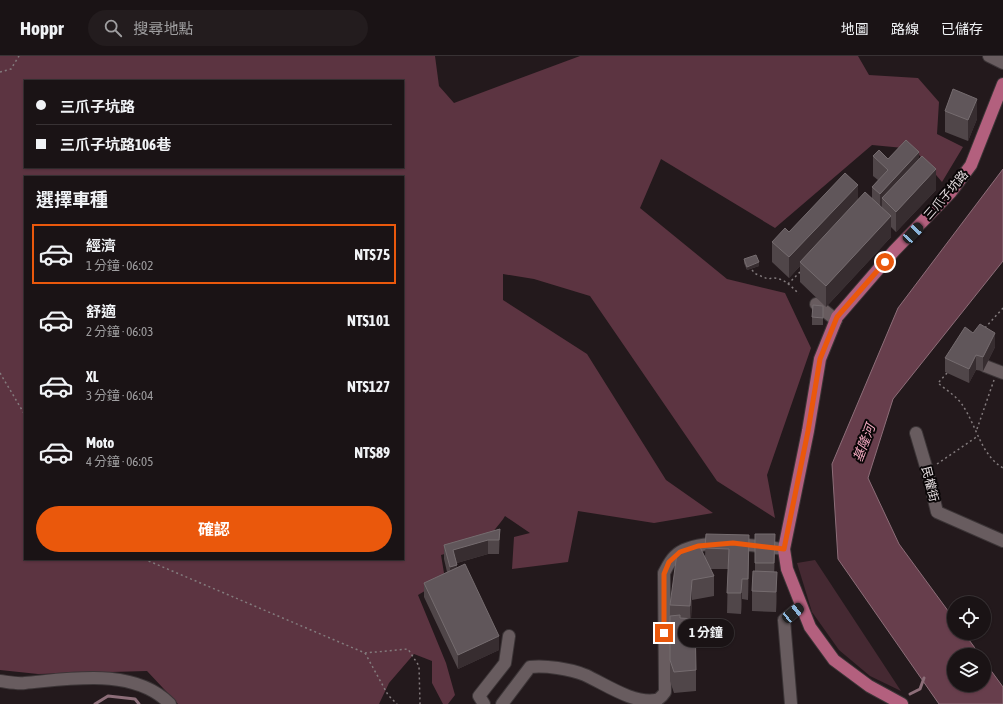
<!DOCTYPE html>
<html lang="zh-TW">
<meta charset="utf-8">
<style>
:root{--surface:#1a1315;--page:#231c1e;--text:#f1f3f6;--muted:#9f9ea0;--line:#383234;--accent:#ea580c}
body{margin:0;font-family:"Asap Condensed","Noto Sans TC",sans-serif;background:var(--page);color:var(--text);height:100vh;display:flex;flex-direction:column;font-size:15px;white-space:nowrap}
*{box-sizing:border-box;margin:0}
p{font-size:13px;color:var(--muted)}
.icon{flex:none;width:22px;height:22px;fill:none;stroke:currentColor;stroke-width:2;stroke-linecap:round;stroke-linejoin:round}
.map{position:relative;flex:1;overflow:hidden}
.details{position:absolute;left:24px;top:120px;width:380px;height:384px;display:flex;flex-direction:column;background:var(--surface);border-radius:0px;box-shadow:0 1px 3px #0004,0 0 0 1px var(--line)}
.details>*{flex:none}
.guide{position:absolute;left:24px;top:24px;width:380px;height:88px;border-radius:0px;box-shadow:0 1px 3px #0004,0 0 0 1px var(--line);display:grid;align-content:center;height:88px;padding:0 12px;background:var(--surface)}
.buttons{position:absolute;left:947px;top:540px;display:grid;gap:8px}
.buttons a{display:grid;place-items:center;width:44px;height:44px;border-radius:50%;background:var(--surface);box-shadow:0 1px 3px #0004,0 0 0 1px var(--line);font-size:20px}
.end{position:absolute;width:18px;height:18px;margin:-9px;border:5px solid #ea580c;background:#fff;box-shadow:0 0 0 2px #fff}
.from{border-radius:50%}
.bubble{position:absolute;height:28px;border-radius:14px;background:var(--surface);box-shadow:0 1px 3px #0004,0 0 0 1px var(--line);font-size:13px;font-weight:700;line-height:28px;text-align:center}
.car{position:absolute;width:12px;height:24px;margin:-12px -6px;border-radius:5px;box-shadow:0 0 3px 1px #0007;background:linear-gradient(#222 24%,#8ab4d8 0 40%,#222 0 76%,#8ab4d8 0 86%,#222 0)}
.guide b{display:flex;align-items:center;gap:14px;height:38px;font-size:15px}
.guide b+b{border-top:1px solid var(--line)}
.guide i{width:10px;height:10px;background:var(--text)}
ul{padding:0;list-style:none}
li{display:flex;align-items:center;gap:12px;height:60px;margin:0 8px 6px;padding:0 4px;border:2px solid transparent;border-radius:0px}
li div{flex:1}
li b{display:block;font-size:15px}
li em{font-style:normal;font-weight:700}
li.on{border-color:var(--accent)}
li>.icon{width:36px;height:36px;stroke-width:1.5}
h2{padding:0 12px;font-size:18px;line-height:48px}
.primary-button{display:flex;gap:8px;margin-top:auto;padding:8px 12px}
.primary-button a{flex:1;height:46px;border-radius:24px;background:var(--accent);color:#fff;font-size:16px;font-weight:700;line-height:46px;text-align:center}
header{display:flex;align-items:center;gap:24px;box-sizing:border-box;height:56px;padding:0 20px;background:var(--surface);border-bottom:1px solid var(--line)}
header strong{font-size:19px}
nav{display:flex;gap:22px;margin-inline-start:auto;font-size:14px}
.search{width:280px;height:36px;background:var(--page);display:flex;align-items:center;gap:10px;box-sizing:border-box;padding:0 14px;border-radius:22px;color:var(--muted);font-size:15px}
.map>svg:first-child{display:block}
.green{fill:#452932}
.forest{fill:#5c3441;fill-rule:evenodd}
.water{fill:#673e4c;stroke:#8d6e79}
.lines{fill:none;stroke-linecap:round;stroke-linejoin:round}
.stream{stroke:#8d6e79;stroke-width:3}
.minor-casing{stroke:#3c3537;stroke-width:14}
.major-casing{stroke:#3c3537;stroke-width:14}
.path{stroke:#837b7d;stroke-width:1.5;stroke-dasharray:2 3;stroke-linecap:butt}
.minor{stroke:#685c5f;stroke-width:12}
.major{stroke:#b3607e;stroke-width:12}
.wall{fill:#504649}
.shaded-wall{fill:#372d30}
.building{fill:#60565a;stroke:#756c6f}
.route{stroke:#ea580c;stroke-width:5}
.labels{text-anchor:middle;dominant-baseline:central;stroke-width:4;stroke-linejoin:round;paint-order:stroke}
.street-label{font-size:12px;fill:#e6dfe1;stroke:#0a0607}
.water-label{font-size:13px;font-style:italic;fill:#f3aac1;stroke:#0a0607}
</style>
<header>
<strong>Hoppr</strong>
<div class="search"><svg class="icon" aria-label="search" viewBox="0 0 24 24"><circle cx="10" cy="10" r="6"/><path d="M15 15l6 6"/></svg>搜尋地點</div>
<nav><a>地圖</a><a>路線</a><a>已儲存</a></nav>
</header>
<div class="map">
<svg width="1003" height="648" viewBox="0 0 1003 648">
<rect width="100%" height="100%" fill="#23191c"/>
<polygon class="green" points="815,504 901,635 870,620 839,594 812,556 797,507"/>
<path class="forest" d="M0,0H435L439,30L454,47L580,0H858L869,19L918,22L939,46L937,78L963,91L942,126L914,93L872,89L775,172L661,103L640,152L727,223L785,237L811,292L767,419L775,462L717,425L590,240L534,223L503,218V244L587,298L666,424L713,457L654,467L578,455L568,506L512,513L514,481L530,477L505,460C500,469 491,475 489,486L441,499L445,523L418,539L446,607L455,639L448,648H443L432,627V605L414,598L389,627L379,648H178L147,615L38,618L0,614ZM25,25H403V111H25ZM25,121H403V503H25Z"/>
<polygon class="water" points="1003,113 1003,205 893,343 868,422 899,488 954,563 954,577 964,577 980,599 954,599 954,629 984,629 984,605 1003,631 1003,648 939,648 838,503 832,408 898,252"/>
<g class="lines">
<g class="stream">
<polyline points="910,638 920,633 924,622"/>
<polyline points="95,648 108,640 135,643 139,648"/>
</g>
<defs>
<g id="minor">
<polyline points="989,0 1003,7"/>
<polyline points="816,248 836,264"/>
<polyline points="985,310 1003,317"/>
<polyline points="916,377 927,414 937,456 1003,485"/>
<path d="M0,625C8,626 17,628 25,627C70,623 134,611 170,648"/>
<polyline points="484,648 479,640 505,607 509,580"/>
<path d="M502,648L530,611C545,609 570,613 585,619C605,628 633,648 656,644C660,643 663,639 665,636L664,517C668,509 672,501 680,496C707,481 755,490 784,493"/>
<polyline points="791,648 784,564 801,550"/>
</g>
<polyline id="major" points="902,648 869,630 834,604 810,571 787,513 784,493 808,375 820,303 837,261 894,195 951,136 971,109 1003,28"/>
</defs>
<use href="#minor" class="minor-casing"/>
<use href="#major" class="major-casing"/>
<g class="path">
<polyline points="0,16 11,13 19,0"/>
<path d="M752,214L756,218L768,223C781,219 790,229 799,238"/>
<polyline points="788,228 801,215"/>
<polyline points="985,272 1003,252"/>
<polyline points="0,317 25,359"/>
<path d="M947,317L938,327C946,334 958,341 963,350C977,371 981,399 1003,412"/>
<polyline points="977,373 994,324"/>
<polyline points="937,408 978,380"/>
<polyline points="144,503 365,597 408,593 419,610 420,648"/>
<polyline points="365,597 388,639 397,648"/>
</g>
<use href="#minor" class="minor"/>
<use href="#major" class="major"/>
</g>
<g class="wall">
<polygon points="945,55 977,63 968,85 945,76"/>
<polygon points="873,100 888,103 919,103 936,134 896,176 891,171 891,181 826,251 800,226 800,210 789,222 772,206 772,186 789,176 872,143 872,131 878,124 873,120"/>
<polygon points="744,203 759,210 747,214 744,207"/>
<polygon points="823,250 823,269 812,269 812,261"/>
<polygon points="973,277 995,291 983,315 976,314 969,327 945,316 945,302"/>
<polygon points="500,473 499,498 488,498 457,507 457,511 499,594 458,613 424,541 424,527 447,516 444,503 444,489"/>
<polygon points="706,478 749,500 748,544 742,543 741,558 727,557 728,513 710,513 714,520 714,540 692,544 691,563 696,614 696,635 674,637 670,625 670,549 705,501"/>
<polygon points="755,478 775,499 774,516 777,536 776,556 752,555 752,535 755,515"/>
</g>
<g class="shaded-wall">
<polygon points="977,43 977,63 968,85 968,64"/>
<polygon points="919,96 919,116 882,142 882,156 880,158 880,138"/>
<polygon points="936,113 936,134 896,176 896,156"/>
<polygon points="858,129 858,150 800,206 800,210 789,222 789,201"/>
<polygon points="891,160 891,181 826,251 826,230"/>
<polygon points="759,206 759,210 747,214 747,211"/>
<polygon points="995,277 995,291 983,315 983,301"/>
<polygon points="976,299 976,314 969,327 969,313"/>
<polygon points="775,478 775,499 774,528 774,507"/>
<polygon points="749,479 749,500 748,544 748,523"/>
<polygon points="488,484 488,498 453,508 453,494"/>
<polygon points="457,509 457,523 450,525 450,511"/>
<polygon points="777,516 777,536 776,556 776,536"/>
<polygon points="742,523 742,543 741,558 741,537"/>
<polygon points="692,524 692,544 690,571 690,550"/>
<polygon points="499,580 499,594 458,613 458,599"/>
</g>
<g class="building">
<polygon points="953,33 977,43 968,64 945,55"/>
<polygon points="906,84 919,96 880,138 872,131 888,114 873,100 879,94 888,103"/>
<polygon points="922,100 936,113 896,156 882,142"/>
<polygon points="845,117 858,129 789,201 772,186 785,172 789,176"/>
<polygon points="865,136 891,160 826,230 800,206"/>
<polygon points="756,199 759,206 747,211 744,203"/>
<polygon points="813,249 823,250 823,262 812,261"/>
<polygon points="980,268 995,277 983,301 976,299 969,313 945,302 965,271 973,277"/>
<polygon points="500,473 499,484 488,484 453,494 457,509 450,511 444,489"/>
<polygon points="706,478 749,479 748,523 742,523 741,537 727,537 729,493 705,492"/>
<polygon points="755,478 775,478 774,507 755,507"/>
<polygon points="700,491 714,520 692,524 690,550 670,549 677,497"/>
<polygon points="465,508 499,580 458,599 424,527"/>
<polygon points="753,515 777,516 776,536 752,535"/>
<polygon points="680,559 680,562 695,563 696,614 674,616 670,604 670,560"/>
</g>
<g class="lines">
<polyline class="route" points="664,577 664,518 669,506 680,496 698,490 733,487 784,493 808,375 820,303 837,261 885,206"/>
</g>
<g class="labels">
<g class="street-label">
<text transform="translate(946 139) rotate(-49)">三爪子坑路</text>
<text transform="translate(930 428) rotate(76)">民權街</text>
</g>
<g class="water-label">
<text transform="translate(864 387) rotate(-69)">基隆河</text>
</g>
</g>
</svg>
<div class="buttons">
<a><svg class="icon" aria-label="locate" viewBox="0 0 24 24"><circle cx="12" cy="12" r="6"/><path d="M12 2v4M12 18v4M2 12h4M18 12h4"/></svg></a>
<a><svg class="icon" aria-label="layers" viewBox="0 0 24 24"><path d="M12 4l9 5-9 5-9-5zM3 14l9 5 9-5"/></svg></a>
</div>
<i class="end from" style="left:885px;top:206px"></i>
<i class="end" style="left:664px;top:577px"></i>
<div class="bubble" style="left:678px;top:563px;width:56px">1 分鐘</div>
<i class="car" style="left:913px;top:177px;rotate:43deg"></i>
<i class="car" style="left:793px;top:557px;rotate:51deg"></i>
<div class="guide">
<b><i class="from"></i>三爪子坑路</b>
<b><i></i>三爪子坑路106巷</b>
</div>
<section class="details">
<h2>選擇車種</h2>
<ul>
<li class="on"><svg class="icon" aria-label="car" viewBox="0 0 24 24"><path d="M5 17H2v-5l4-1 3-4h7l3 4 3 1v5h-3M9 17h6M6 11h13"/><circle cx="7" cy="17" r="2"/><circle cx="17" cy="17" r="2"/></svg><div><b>經濟</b><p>1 分鐘 · 06:02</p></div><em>NT$75</em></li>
<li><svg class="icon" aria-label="car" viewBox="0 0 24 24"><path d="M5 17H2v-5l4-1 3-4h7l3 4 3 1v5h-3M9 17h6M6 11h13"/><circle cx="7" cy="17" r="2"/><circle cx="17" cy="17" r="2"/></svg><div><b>舒適</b><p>2 分鐘 · 06:03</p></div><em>NT$101</em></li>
<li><svg class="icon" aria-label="car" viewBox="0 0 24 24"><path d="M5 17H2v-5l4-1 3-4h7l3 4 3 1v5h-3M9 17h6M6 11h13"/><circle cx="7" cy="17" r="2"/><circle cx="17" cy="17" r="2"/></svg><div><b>XL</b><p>3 分鐘 · 06:04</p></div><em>NT$127</em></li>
<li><svg class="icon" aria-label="car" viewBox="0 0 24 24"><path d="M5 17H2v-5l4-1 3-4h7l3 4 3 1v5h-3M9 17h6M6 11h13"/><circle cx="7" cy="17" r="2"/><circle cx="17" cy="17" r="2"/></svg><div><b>Moto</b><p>4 分鐘 · 06:05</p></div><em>NT$89</em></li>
</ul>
<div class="primary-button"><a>確認</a></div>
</section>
</div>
